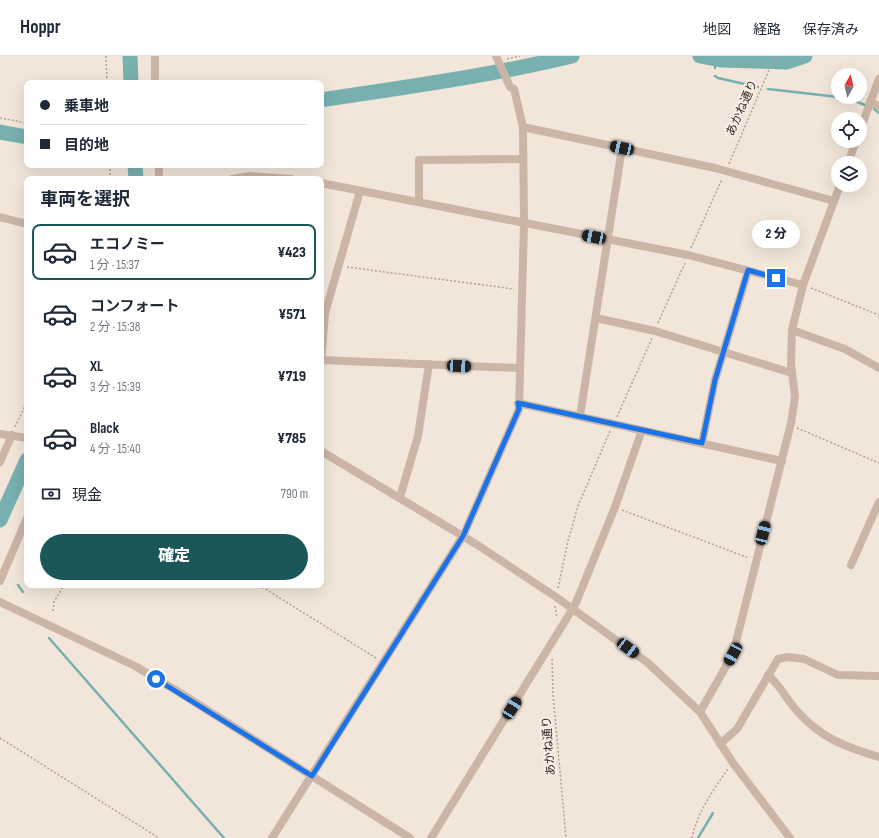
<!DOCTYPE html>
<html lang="ja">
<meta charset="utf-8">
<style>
:root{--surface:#fff;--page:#f2f2f3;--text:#1f2937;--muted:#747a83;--line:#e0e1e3;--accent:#1b5759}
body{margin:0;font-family:"Sofia Sans Condensed","Noto Sans JP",sans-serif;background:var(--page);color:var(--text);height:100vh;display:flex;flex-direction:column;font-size:15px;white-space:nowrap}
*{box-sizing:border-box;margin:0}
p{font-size:13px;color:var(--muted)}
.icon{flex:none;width:22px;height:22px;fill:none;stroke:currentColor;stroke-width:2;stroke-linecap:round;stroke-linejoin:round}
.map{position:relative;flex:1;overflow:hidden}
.sheet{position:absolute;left:24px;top:120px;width:300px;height:412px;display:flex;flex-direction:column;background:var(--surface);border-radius:8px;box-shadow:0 4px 16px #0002}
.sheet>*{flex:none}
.guide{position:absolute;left:24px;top:24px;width:300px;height:88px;border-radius:8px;box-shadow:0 4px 16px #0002;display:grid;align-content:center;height:88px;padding:0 16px;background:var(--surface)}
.needle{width:26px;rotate:8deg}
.fabs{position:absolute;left:831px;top:12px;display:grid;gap:8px}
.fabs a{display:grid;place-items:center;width:36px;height:36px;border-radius:50%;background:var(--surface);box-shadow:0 4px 16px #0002;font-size:20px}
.end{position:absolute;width:18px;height:18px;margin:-9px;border:5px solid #1a73e8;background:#fff;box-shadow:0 0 0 2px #fff}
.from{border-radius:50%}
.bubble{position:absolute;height:28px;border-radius:14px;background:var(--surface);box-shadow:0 4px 16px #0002;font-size:13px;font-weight:800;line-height:28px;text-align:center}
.car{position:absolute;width:12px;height:24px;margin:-12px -6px;border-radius:5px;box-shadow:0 0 3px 1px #0007;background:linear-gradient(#222 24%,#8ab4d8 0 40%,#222 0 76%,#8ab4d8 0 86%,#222 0)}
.guide b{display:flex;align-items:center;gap:14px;height:38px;font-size:15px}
.guide b+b{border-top:1px solid var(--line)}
.guide i{width:10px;height:10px;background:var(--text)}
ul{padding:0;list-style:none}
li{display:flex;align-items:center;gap:12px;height:56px;margin:0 8px 6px;padding:0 8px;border:2px solid transparent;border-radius:8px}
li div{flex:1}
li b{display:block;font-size:15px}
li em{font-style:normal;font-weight:800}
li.selected{border-color:var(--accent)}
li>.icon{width:36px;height:36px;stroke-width:1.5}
h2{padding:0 16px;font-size:18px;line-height:48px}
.pay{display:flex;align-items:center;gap:10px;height:44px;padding:0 16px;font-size:15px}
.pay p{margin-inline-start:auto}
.action{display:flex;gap:8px;margin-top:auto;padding:8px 16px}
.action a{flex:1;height:46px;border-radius:24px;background:var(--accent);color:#fff;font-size:16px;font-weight:800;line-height:46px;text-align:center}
header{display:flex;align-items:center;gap:24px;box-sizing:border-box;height:56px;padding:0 20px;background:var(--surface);border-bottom:1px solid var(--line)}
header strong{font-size:19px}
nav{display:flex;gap:22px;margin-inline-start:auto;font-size:14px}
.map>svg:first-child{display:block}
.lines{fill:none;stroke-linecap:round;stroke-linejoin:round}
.stream{stroke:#78b0b0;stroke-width:2.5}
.river{stroke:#78b0b0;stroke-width:15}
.path{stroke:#b69f90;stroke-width:1.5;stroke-dasharray:2 2;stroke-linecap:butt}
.minor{stroke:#cbb5a6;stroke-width:8}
.route{stroke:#1a73e8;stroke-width:5}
.labels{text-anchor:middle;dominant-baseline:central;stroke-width:4;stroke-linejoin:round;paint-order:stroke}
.street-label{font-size:12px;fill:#362b27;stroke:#faf0e7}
</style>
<header>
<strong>Hoppr</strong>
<nav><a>地図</a><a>経路</a><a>保存済み</a></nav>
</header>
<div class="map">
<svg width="879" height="782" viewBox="0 0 879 782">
<rect width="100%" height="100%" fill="#f2e6da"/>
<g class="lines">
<g class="stream">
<polyline points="715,12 715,3"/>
<polyline points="715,20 718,22 758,31"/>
<polyline points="768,33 847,42 865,49"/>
<polyline points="874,53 879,57"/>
<polyline points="18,529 23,536"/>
<polyline points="49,582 224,782"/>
<polyline points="698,782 713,757"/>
</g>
<g class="river">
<polyline points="130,0 131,27"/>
<polyline points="700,0 721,4 787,6 805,0"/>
<path d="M321,44C405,31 489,20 572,0"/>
<polyline points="0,76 27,81"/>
<polyline points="135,109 136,123"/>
<polyline points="0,464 27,404"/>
</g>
<g class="path">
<polyline points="106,0 107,27"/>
<polyline points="507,3 520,0"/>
<polyline points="0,62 27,67"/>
<polyline points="729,108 775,0"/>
<polyline points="110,123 110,109"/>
<polyline points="691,192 722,123"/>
<polyline points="347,211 514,233"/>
<polyline points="811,232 879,259"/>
<polyline points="658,267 685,207"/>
<polyline points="617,361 652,282"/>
<polyline points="15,371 27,346"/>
<polyline points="797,372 879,407"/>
<polyline points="622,454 749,502"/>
<polyline points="259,529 376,602"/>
<polyline points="558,532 568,485 578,450 610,375"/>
<polyline points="555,550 557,562"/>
<polyline points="53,555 54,546 64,529"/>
<polyline points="552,603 553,638 566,782"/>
<polyline points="0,682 159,782"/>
<path d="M692,782C697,757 713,734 728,713"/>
</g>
<g class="minor">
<polyline points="155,0 155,27"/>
<polyline points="870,46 879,50"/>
<polyline points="523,71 715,112 834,145"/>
<polyline points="860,74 879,23"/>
<polyline points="848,107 856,85"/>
<polyline points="159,109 159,123"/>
<polyline points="232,123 249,120 291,123"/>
<polyline points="321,127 688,199 803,229"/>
<polyline points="419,146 419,104 523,103"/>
<polyline points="0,161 27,168"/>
<polyline points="596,262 655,275 792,317"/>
<polyline points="792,274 845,293 879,312"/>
<polyline points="321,304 519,312"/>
<polyline points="321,307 325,257 360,135"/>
<polyline points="518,347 782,405"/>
<polyline points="580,360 622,92"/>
<polyline points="0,378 27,382"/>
<polyline points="702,387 715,324 748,215"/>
<polyline points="321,395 476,488 556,541 648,607 700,656 733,707 790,782"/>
<polyline points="0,406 12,379"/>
<polyline points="400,441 418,380 429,308"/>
<polyline points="851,509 879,446"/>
<polyline points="0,525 27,462"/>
<polyline points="0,546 135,610 177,635 410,782"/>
<path d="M768,619C780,629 787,644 797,655C821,682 845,691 879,701"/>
<polyline points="700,656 733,598 791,367 795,341 791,308 792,274 803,229 840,129"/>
<polyline points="720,688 737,673 778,603 788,601 804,603 838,619 879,620"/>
<polyline points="272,782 463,480 519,353 524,167 523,71 514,33 510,31 496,0"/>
<polyline points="431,782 575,549 615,451 642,374"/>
</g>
</g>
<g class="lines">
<polyline class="route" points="156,623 312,720 463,480 519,353 518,347 702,387 715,324 748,214 776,222"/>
</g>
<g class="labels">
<g class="street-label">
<text transform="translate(742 52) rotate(-66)">あかね通り</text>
<text transform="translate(549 690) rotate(-95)">あかね通り</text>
</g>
</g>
</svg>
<div class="fabs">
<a><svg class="needle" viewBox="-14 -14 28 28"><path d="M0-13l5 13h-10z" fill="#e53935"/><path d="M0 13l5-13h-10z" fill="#747a83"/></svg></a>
<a><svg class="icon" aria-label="locate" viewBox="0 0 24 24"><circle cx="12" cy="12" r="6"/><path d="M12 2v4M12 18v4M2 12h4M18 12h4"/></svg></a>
<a><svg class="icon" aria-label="layers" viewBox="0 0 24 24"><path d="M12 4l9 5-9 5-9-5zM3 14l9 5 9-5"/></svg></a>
</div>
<i class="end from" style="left:156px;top:623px"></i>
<i class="end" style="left:776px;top:222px"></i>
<div class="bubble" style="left:752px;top:164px;width:48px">2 分</div>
<i class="car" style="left:622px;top:92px;rotate:282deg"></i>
<i class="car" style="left:594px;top:181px;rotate:281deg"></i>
<i class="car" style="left:459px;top:310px;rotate:93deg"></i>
<i class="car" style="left:763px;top:477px;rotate:14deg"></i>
<i class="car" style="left:628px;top:592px;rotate:127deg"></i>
<i class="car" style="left:733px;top:598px;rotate:209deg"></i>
<i class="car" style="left:512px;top:652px;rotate:32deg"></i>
<div class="guide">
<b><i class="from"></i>乗車地</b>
<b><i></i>目的地</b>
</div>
<section class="sheet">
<h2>車両を選択</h2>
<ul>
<li class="selected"><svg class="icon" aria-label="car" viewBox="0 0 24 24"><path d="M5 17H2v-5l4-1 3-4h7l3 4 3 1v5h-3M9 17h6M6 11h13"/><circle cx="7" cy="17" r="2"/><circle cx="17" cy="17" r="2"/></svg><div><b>エコノミー</b><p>1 分 · 15:37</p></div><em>¥423</em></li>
<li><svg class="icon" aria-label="car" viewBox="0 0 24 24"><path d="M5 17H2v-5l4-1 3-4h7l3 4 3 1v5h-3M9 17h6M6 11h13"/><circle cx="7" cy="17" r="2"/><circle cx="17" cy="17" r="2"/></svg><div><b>コンフォート</b><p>2 分 · 15:38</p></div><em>¥571</em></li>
<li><svg class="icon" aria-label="car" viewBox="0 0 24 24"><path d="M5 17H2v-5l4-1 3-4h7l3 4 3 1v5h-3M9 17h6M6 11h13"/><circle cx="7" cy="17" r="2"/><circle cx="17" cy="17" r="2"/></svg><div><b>XL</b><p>3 分 · 15:39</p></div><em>¥719</em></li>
<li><svg class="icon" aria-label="car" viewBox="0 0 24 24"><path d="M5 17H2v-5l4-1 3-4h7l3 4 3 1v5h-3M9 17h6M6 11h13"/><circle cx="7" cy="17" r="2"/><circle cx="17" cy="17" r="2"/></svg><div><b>Black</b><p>4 分 · 15:40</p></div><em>¥785</em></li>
</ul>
<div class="pay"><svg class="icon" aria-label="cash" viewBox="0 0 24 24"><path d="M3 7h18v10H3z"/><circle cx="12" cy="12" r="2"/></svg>現金<p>790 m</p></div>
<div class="action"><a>確定</a></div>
</section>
</div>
